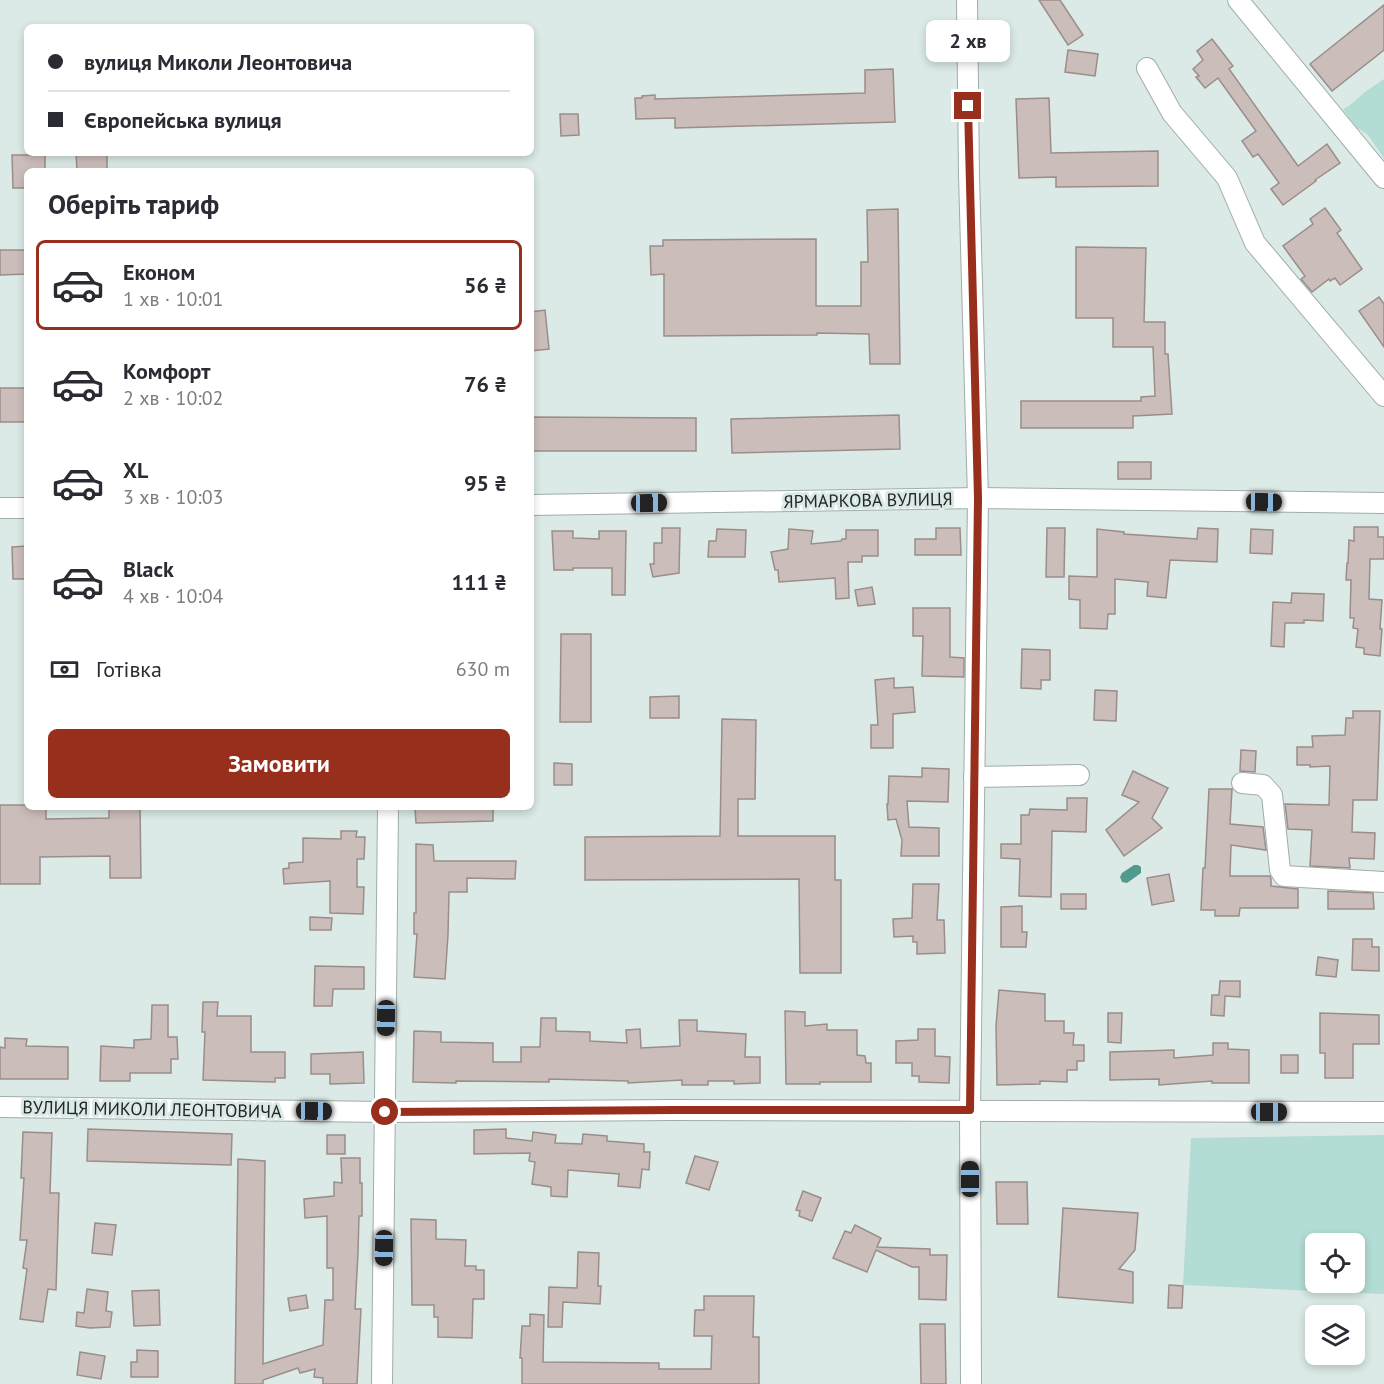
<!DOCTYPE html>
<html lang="uk">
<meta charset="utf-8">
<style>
:root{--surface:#fff;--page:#f2f2f3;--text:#2b2b33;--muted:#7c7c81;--line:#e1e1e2;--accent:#982f1d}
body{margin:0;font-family:"PT Sans",sans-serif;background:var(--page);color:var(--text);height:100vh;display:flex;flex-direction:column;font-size:22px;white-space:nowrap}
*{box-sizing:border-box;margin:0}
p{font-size:20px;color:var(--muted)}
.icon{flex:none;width:33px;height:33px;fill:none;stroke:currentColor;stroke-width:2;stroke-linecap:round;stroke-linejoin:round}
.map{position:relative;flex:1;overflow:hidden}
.sheet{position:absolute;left:24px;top:168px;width:510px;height:642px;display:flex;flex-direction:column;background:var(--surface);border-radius:9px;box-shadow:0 3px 9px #0003}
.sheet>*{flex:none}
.top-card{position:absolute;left:24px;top:24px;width:510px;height:132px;border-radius:9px;box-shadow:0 3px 9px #0003;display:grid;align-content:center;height:132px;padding:0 24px;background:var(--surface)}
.controls{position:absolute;left:1305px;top:1233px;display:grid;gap:12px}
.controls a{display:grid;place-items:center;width:60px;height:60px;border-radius:9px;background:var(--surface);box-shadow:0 3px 9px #0003;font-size:30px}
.end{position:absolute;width:27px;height:27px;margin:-14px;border:8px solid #982f1d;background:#fff;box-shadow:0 0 0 3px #fff}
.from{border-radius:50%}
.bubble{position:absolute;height:42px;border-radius:9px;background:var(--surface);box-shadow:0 3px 9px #0003;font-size:20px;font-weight:700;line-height:42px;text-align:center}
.car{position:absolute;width:18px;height:36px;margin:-18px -9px;border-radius:8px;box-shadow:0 0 4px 2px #0007;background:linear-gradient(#222 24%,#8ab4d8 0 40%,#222 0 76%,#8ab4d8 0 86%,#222 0)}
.top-card b{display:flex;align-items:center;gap:21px;height:57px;font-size:22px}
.top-card b+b{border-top:2px solid var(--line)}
.top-card i{width:15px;height:15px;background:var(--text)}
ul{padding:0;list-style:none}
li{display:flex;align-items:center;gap:18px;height:90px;margin:0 12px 9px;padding:0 12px;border:3px solid transparent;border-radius:9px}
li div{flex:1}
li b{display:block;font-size:22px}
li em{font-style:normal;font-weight:700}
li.on{border-color:var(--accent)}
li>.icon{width:54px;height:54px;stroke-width:1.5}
h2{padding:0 24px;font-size:27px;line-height:72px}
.pay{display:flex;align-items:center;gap:15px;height:66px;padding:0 24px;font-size:22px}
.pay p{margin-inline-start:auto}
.cta{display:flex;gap:12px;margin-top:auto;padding:12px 24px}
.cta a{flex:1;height:69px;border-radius:9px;background:var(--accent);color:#fff;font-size:24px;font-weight:700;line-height:69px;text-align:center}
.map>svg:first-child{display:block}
.green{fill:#b2dcd4;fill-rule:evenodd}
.water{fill:#539a8e}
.building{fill:#cbbdba;stroke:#9a8d8a;stroke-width:1.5}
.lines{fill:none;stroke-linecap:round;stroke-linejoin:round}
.minor-casing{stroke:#9fadaa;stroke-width:22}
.minor{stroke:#fff;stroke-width:20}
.route{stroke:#982f1d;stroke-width:8}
.labels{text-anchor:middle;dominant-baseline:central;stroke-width:6;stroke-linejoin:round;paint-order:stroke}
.street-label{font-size:18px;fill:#222827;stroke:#dbeae7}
</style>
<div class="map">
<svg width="1384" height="1384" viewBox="0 0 1384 1384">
<rect width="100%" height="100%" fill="#dbeae7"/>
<g class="green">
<polygon points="1384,79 1384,158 1368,135 1356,127 1343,109 1349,106 1365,92"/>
<path d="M1384,1135V1294L1183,1285L1191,1138ZM1316,1244H1354V1282H1316Z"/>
</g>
<polygon class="water" points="1134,865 1138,865 1141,867 1141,873 1127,883 1122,882 1120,877 1122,873"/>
<g class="building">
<polygon points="1039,0 1060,0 1083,35 1068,45"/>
<polygon points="1384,5 1384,50 1332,91 1310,64"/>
<polygon points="1212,39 1233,66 1229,69 1298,166 1327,144 1340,163 1315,180 1316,181 1283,205 1271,189 1279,183 1258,154 1253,157 1242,141 1256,131 1218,78 1205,88 1196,77 1199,76 1193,69 1203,60 1197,51"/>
<polygon points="1068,50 1098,54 1095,76 1065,72"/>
<polygon points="893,69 895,122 675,128 675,118 636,119 635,98 642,98 642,96 655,95 655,99 865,93 865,70"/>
<polygon points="1049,98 1051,153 1158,151 1158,186 1056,187 1056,177 1019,178 1016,99"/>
<polygon points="560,114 578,114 579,135 561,136"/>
<polygon points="76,153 107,153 107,171 77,171"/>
<polygon points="12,155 45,155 45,171 27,171 27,188 13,188"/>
<polygon points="1325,208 1341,230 1337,233 1362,269 1340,285 1335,278 1330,281 1329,279 1312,292 1301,279 1305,276 1283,246 1313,224 1310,219"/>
<polygon points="898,209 900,364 870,364 869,334 817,333 817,335 664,336 664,274 651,275 650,246 663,246 663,240 816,239 816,306 861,306 861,262 868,262 867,210"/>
<polygon points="1076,247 1146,248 1144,322 1165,322 1165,354 1168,354 1172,414 1133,416 1133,428 1021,428 1021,401 1141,401 1141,397 1155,396 1153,347 1113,347 1113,318 1076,318"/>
<polygon points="0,250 27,250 27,274 0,275"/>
<polygon points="1379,297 1384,304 1384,347 1359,311"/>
<polygon points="545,310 549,349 531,351 531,312"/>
<rect x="0" y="388" width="27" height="34"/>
<polygon points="899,415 900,449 732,453 731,419"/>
<polygon points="531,417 696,418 696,451 531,451"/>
<rect x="1118" y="462" width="33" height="17"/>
<polygon points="1354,527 1378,527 1378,537 1384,537 1384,559 1370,559 1369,599 1382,600 1380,629 1382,629 1380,656 1364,654 1364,648 1356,647 1358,629 1353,628 1354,618 1350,618 1351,580 1346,580 1347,563 1348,563 1349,540 1354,541"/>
<polygon points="662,528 680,528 679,573 653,577 650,564 654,564 654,543 662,543"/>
<polygon points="936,528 960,528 961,555 915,555 915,539 936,539"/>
<polygon points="1047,528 1065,528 1064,577 1046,577"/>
<polygon points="1198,528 1218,529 1217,562 1170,560 1166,598 1147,596 1148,582 1115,579 1115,614 1108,614 1107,629 1080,628 1080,600 1069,599 1069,576 1097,577 1097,529 1124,532 1124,534 1197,539"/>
<polygon points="717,529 746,530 745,557 708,557 709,541 716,541"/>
<polygon points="789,529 813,531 811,544 841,541 842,539 846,539 846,530 878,530 878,556 862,556 862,562 848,562 849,598 836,599 835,578 779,582 778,570 775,570 771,552 788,549"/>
<polygon points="1251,529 1273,530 1272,554 1250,553"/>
<polygon points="552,531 573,531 573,538 599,539 599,531 626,531 625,595 612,595 612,568 573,568 573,570 554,570"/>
<polygon points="27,546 27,579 13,579 12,547"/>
<polygon points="872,587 875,604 858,606 855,590"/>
<polygon points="1292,593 1324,594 1323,621 1304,620 1304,623 1285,623 1284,647 1271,646 1273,602 1291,603"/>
<polygon points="913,608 950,608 950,657 964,658 964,677 922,676 923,636 913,636"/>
<polygon points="561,634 591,634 591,722 560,722"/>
<polygon points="1022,649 1050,650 1050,680 1041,680 1041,689 1021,688"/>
<polygon points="894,678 894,688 913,687 915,712 893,714 893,748 871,748 871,725 878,725 875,680"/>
<polygon points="1095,690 1117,691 1116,721 1094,720"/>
<polygon points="679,696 679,718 650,718 650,697"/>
<polygon points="1353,711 1380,711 1377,800 1353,800 1352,832 1375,833 1374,859 1349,858 1350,868 1310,866 1312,830 1288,829 1285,804 1329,805 1330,766 1310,767 1310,765 1297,765 1297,747 1313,747 1312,736 1345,735 1346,718 1353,718"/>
<polygon points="722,719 756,720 755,799 738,799 738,836 835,836 835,880 841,880 841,973 800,973 799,879 585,880 585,837 720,836"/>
<polygon points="1241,750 1256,751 1255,772 1240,771"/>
<polygon points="554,763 572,764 572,785 554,785"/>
<polygon points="922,768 949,769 948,802 907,801 909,827 939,828 939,856 901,856 902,840 896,819 888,820 887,804 888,804 889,776 922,777"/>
<polygon points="1133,771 1168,788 1152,818 1162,828 1124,856 1106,830 1139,802 1122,795"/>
<polygon points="1209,789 1232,789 1230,824 1263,827 1266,850 1231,845 1230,876 1270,876 1271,879 1271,886 1298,889 1298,908 1240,908 1239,916 1215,916 1215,910 1201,910 1203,868 1205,868"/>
<polygon points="1067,798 1087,798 1086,832 1052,831 1051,897 1019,896 1020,859 1001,858 1001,844 1021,844 1021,815 1029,815 1030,809 1067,810"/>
<polygon points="0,805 27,805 27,807 46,807 46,819 109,818 109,807 140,807 141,878 110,878 110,856 40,857 40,884 0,884"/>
<polygon points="493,807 493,821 416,823 415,808"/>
<polygon points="341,831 357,831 356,837 365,837 364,859 357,859 357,887 364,887 363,914 330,913 330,881 284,884 283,869 289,868 289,863 303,862 303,838 341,839"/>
<polygon points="416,844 433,845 434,861 516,861 515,879 467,878 467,892 449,892 448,935 445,979 414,977 417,934 414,934 414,913 416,913"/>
<polygon points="1169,874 1174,901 1152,905 1147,878"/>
<polygon points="913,884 939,884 937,920 944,920 945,953 917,954 917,942 913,942 913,936 894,937 893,919 912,918"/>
<polygon points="1328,891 1373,893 1374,909 1328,909"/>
<rect x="1061" y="894" width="25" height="15"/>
<polygon points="1022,906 1022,932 1027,932 1026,947 1001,947 1001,907"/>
<polygon points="310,917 332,918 331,930 310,930"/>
<polygon points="1353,939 1372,939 1372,947 1379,947 1379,971 1352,970"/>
<polygon points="1318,957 1338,960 1336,977 1316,975"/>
<polygon points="315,966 364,967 364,989 333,989 332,1006 314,1006"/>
<polygon points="1220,981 1240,981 1240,997 1225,996 1224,1016 1211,1015 1212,995 1219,995"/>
<polygon points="999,990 1045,994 1045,1021 1064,1021 1064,1033 1074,1033 1073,1045 1084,1045 1084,1061 1077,1061 1077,1070 1067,1070 1067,1082 1040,1081 1040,1084 997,1085 996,1026"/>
<polygon points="203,1002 218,1002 217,1016 251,1016 251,1052 285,1052 285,1078 275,1078 275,1082 203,1080 205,1032 202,1032"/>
<polygon points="152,1005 168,1005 168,1037 177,1037 178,1059 171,1059 171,1073 130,1073 130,1081 100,1081 101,1046 134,1048 134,1040 151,1039"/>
<polygon points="785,1011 805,1012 805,1026 827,1024 827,1030 857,1030 857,1055 865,1056 866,1063 871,1063 871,1082 820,1082 820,1084 786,1084"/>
<polygon points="1108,1013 1122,1013 1121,1043 1108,1042"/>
<polygon points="1320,1013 1379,1015 1379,1044 1353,1044 1353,1078 1325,1078 1325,1053 1320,1053"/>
<polygon points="541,1018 556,1018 556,1031 590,1032 590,1041 627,1043 626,1030 640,1029 641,1048 680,1046 679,1020 697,1020 697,1031 746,1034 745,1057 760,1057 760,1083 734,1084 734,1081 708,1081 708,1085 682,1085 682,1080 628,1083 628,1081 549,1079 549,1082 456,1081 456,1083 413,1082 414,1031 441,1032 441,1042 493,1043 493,1062 521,1062 521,1047 540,1047"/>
<polygon points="918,1029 935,1029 935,1056 950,1057 949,1083 919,1082 919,1076 912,1076 912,1063 896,1063 896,1041 918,1040"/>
<polygon points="5,1038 27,1039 26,1046 68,1047 68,1079 0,1079 0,1047 5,1048"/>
<polygon points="1213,1043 1228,1043 1228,1049 1249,1050 1249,1083 1212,1083 1212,1081 1159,1085 1159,1079 1110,1080 1110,1052 1174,1050 1174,1058 1213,1055"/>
<polygon points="363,1052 364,1083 330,1084 330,1074 311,1074 311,1054"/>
<rect x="1281" y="1055" width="17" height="18"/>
<polygon points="88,1129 232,1134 231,1165 87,1161"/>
<polygon points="506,1129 506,1138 532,1141 533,1132 556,1135 555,1143 582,1144 583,1134 607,1136 607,1141 644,1144 644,1152 650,1152 649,1170 642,1169 640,1188 618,1186 619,1174 568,1170 567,1197 551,1196 551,1187 532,1184 535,1162 529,1161 530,1153 474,1154 474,1130"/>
<polygon points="23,1132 52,1133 50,1193 59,1193 56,1290 48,1289 43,1322 20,1319 27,1269 23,1268 27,1240 20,1240 24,1178 21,1178"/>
<rect x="327" y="1135" width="18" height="19"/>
<polygon points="695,1156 718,1162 709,1190 686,1183"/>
<polygon points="341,1158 360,1158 360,1183 362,1183 362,1216 359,1216 358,1253 355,1309 361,1309 357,1384 323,1384 323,1378 314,1377 315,1369 300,1373 298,1368 263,1380 263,1384 235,1384 238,1159 265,1161 263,1364 323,1345 325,1300 333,1300 333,1268 327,1268 327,1216 305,1218 304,1199 334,1196 334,1182 342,1183"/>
<polygon points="996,1182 1027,1182 1028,1224 997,1224"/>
<polygon points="803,1191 821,1198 812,1221 799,1216 800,1211 796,1210"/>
<polygon points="1063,1208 1138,1213 1135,1250 1119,1269 1133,1272 1133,1303 1058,1297"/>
<polygon points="411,1219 436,1220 436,1239 466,1240 465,1266 476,1266 476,1270 484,1270 484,1299 473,1299 472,1338 438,1337 438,1317 434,1317 434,1305 412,1305"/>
<polygon points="95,1223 116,1225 112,1255 92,1253"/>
<polygon points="855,1225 881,1238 877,1247 930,1249 930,1255 947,1255 946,1300 919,1299 919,1267 912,1267 876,1250 867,1272 833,1258 845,1231 851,1233"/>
<polygon points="578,1252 599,1253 598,1286 601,1286 600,1304 563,1302 562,1327 548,1327 549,1287 577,1288"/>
<polygon points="1169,1285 1183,1286 1182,1308 1168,1308"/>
<polygon points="87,1289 108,1292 106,1311 112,1312 110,1327 90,1328 76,1326 77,1312 84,1313"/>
<polygon points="159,1290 160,1325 134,1326 132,1291"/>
<polygon points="306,1295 308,1308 290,1311 288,1298"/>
<polygon points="704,1296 754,1296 753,1337 759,1337 759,1384 522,1384 522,1358 520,1358 522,1326 530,1326 530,1314 544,1315 543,1362 659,1363 659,1369 711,1369 712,1336 694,1336 695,1310 704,1310"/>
<polygon points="920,1324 945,1324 946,1384 921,1384"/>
<polygon points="137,1350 158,1351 158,1377 131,1377 131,1362 137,1362"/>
<polygon points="80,1352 105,1356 101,1379 77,1375"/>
</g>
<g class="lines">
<defs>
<g id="minor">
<polyline points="967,0 969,175 978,498 970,1110 971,1384"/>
<polyline points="1238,0 1384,178"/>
<polyline points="1147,68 1172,113 1227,178 1255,243 1384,396"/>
<polyline points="531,505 978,498 1384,503"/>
<polyline points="0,508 27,508"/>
<polyline points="974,777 1079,775"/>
<polyline points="1242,783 1263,785 1272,795 1280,870 1284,876 1384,882"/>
<polyline points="0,1107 385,1112 673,1110 1384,1112"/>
<polyline points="382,1384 388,807"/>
</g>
</defs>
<use href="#minor" class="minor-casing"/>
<use href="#minor" class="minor"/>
</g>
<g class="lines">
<polyline class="route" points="385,1112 673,1110 970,1110 978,498 968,106"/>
</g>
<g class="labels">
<g class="street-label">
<text transform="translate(868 500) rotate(-1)">ЯРМАРКОВА ВУЛИЦЯ</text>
<text transform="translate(152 1109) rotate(1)">ВУЛИЦЯ МИКОЛИ ЛЕОНТОВИЧА</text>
</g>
</g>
</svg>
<div class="controls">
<a><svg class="icon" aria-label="locate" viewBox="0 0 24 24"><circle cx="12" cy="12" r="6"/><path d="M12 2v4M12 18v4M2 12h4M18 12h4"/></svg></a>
<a><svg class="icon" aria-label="layers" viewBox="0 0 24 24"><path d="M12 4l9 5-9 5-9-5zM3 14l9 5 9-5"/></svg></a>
</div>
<i class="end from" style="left:385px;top:1112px"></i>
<i class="end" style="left:968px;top:106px"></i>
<div class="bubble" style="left:926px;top:20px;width:84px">2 хв</div>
<i class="car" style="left:1264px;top:502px;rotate:91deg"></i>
<i class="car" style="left:649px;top:503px;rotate:89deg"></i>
<i class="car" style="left:386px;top:1018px;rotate:181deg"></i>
<i class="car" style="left:314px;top:1111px;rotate:91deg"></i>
<i class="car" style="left:1269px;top:1112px;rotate:90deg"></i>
<i class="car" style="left:970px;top:1179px;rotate:0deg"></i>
<i class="car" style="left:384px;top:1248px;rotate:181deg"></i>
<div class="top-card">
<b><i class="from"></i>вулиця Миколи Леонтовича</b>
<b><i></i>Європейська вулиця</b>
</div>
<section class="sheet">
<h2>Оберіть тариф</h2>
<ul>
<li class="on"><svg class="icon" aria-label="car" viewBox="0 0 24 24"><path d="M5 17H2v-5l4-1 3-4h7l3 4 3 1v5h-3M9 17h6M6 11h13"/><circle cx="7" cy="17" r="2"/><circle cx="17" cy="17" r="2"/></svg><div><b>Економ</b><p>1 хв · 10:01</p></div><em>56 ₴</em></li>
<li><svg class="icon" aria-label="car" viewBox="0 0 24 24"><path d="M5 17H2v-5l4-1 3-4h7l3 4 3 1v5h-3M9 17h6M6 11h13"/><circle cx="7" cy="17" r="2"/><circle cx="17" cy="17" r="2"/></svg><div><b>Комфорт</b><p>2 хв · 10:02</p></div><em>76 ₴</em></li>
<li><svg class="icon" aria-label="car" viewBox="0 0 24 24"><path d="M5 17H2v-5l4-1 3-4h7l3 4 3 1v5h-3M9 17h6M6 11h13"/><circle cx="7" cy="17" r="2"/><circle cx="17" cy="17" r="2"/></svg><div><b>XL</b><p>3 хв · 10:03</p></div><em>95 ₴</em></li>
<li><svg class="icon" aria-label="car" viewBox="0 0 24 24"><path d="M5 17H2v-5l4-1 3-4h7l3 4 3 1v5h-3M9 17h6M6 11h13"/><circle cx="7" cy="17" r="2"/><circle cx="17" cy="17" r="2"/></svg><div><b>Black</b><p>4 хв · 10:04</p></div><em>111 ₴</em></li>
</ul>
<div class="pay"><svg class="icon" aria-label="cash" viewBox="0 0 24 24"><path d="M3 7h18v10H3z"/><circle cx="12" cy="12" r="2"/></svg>Готівка<p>630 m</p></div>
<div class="cta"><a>Замовити</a></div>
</section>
</div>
